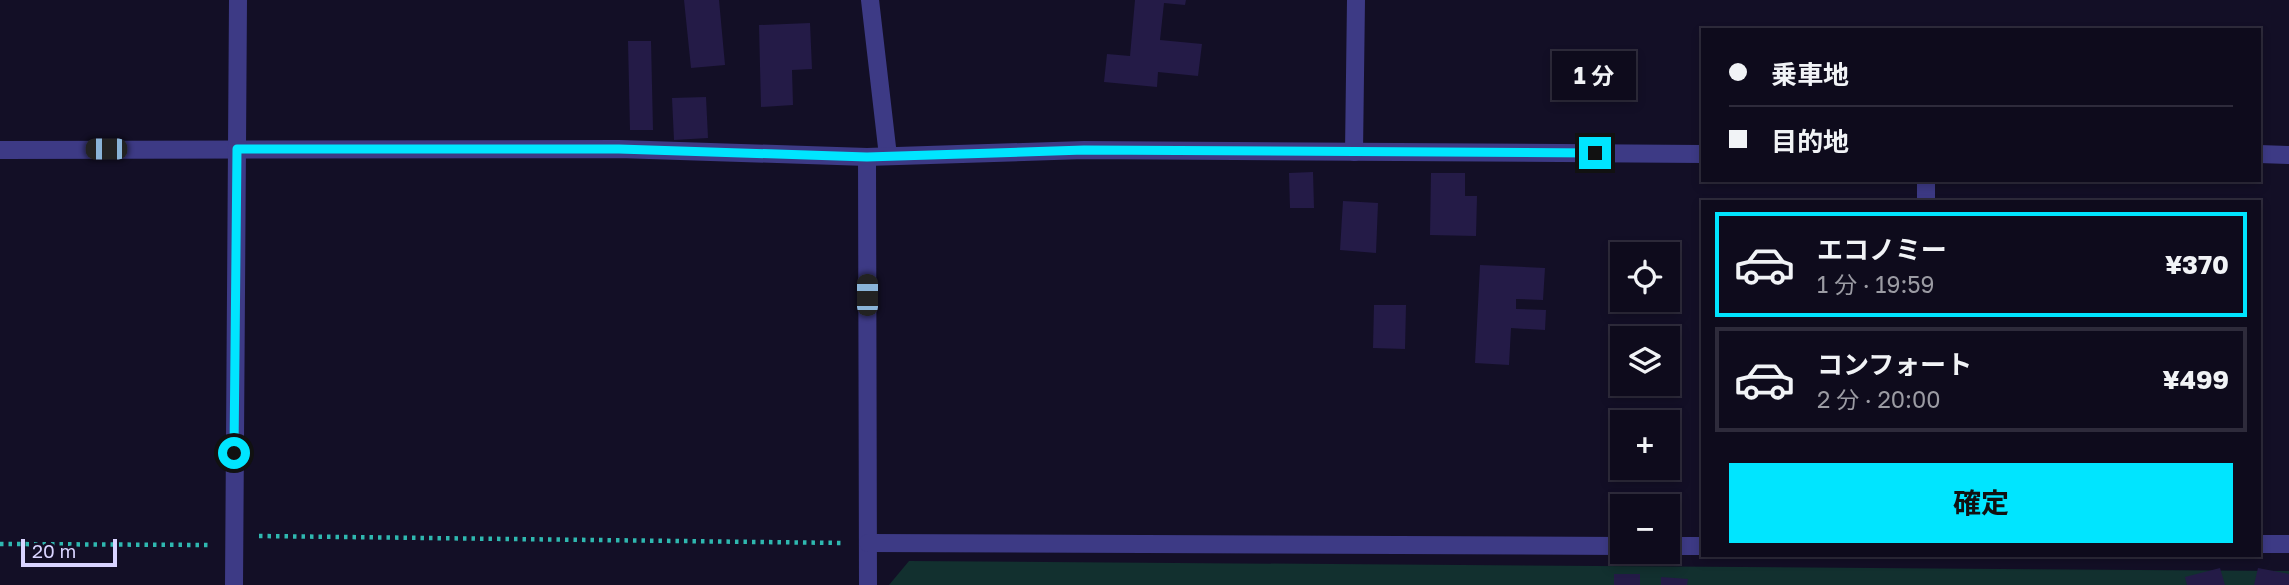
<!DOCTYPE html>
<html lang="ja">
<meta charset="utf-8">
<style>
:root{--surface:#0e0b1c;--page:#1c1929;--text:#f1f3f6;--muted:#9b9ba3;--line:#2e2b3b;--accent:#00e5ff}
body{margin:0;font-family:"Golos Text","Noto Sans JP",sans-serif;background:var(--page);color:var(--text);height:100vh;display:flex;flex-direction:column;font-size:26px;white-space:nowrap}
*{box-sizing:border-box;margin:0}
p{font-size:23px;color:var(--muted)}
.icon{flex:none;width:38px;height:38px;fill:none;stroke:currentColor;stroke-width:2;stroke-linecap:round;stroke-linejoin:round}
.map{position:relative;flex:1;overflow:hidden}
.panel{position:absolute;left:1701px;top:200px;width:560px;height:357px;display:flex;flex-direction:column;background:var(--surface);border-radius:0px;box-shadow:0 4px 10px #0003,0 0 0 2px var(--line)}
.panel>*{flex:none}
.top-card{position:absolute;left:1701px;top:28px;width:560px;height:154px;border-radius:0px;box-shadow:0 4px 10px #0003,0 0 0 2px var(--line);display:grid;align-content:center;height:154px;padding:0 28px;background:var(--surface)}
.tools{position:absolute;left:1610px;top:242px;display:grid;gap:14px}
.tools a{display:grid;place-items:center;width:70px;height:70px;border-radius:0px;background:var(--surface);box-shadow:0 4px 10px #0003,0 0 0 2px var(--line);font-size:35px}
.scale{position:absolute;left:21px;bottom:18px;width:96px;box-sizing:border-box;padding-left:7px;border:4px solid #d9d4ff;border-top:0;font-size:19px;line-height:24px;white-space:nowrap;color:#d9d4ff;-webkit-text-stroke:5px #130f26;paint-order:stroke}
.end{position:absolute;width:32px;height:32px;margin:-16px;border:9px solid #00e5ff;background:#111;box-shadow:0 0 0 4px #111}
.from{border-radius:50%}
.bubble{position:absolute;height:49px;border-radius:0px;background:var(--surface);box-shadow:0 4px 10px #0003,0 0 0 2px var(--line);font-size:23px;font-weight:700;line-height:49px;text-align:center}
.car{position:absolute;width:21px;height:42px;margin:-21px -10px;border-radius:9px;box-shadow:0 0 5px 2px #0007;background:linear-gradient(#222 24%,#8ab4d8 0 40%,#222 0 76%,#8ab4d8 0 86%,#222 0)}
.top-card b{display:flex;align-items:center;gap:24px;height:66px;font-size:26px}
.top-card b+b{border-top:2px solid var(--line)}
.top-card i{width:18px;height:18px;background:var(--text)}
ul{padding:12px 0 0;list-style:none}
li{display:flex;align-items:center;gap:21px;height:105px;margin:0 14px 10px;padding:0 14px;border:4px solid var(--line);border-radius:0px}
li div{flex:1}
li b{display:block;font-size:26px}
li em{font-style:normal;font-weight:700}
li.on{border-color:var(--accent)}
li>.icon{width:63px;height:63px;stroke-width:1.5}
.button{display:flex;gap:14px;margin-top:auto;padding:14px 28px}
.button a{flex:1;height:80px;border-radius:0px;background:var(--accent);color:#111;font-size:28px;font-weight:700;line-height:80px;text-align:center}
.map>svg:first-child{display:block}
.green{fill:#12302f}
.building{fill:#241b47}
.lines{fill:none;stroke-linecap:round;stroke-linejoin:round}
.path{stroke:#2fb8b0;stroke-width:4.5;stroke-dasharray:3.5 5;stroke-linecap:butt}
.minor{stroke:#3d3a85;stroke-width:18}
.tertiary{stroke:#3d3a85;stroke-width:18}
.route{stroke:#00e5ff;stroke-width:9}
</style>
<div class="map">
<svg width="2289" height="585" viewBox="0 0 2289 585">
<rect width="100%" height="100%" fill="#130f26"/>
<polygon class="green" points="909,561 2289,571 2289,585 889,585"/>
<g class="building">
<polygon points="684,0 719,0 725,65 691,68"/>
<polygon points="1135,0 1186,0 1185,5 1164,3 1160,40 1202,44 1198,76 1158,72 1157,87 1104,82 1107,54 1130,56"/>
<polygon points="810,23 812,69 792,70 793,105 761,107 759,25"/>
<polygon points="628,41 651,41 653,130 630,130"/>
<polygon points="706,97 708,138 674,140 672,98"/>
<polygon points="1313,172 1314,208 1290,208 1289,173"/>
<polygon points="1431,173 1465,173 1465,196 1477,196 1476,236 1430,235"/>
<polygon points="1343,201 1378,203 1376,253 1340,250"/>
<polygon points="1480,265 1545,268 1543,300 1516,299 1516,309 1546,310 1545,330 1511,328 1509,365 1475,363"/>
<polygon points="1374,305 1406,305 1405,349 1373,348"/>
<polygon points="2220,568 2225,585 2187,585 2185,577"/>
<polygon points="2258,568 2289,574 2289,585 2254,585"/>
<rect x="1614" y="574" width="26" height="11"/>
<polygon points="1661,577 1688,579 1687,585 1661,585"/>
</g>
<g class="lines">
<g class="path">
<polyline points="259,536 845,543"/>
<polyline points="0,544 209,545"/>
</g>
<g class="minor">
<polyline points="870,0 888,156"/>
<polyline points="0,150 619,149 867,157 1084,150 1703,154"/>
<polyline points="1354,152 1356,0"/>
<polyline points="2259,154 2289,155"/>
<polyline points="867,157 868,585"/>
<polyline points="1926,180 1926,201"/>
<polyline points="868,543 1622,546"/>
<polyline points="2259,544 2289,544"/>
<polyline points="1668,546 1703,546"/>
</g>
<polyline class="tertiary" points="234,585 238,0"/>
</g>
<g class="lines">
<polyline class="route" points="234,453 237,149 619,149 867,157 1084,150 1595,153"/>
</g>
</svg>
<div class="tools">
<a><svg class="icon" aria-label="locate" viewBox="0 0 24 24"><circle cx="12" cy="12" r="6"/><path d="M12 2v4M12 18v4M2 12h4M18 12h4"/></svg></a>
<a><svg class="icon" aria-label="layers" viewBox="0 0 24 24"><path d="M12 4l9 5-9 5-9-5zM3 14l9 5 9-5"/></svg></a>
<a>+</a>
<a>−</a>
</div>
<div class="scale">20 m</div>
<i class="end from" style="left:234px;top:453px"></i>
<i class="end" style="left:1595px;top:153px"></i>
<div class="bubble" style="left:1552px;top:51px;width:84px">1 分</div>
<i class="car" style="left:106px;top:149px;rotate:270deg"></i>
<i class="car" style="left:867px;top:295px;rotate:0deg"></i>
<div class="top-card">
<b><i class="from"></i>乗車地</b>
<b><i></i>目的地</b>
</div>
<section class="panel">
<ul>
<li class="on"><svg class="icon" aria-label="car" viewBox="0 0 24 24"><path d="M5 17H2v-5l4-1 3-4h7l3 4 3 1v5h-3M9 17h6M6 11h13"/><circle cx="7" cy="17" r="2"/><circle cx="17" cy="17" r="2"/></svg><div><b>エコノミー</b><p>1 分 · 19:59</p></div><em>¥370</em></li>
<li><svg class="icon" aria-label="car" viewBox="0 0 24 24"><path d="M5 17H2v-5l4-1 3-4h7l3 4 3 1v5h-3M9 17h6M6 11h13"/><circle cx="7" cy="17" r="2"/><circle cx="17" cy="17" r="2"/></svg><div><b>コンフォート</b><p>2 分 · 20:00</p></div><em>¥499</em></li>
</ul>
<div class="button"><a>確定</a></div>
</section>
</div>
